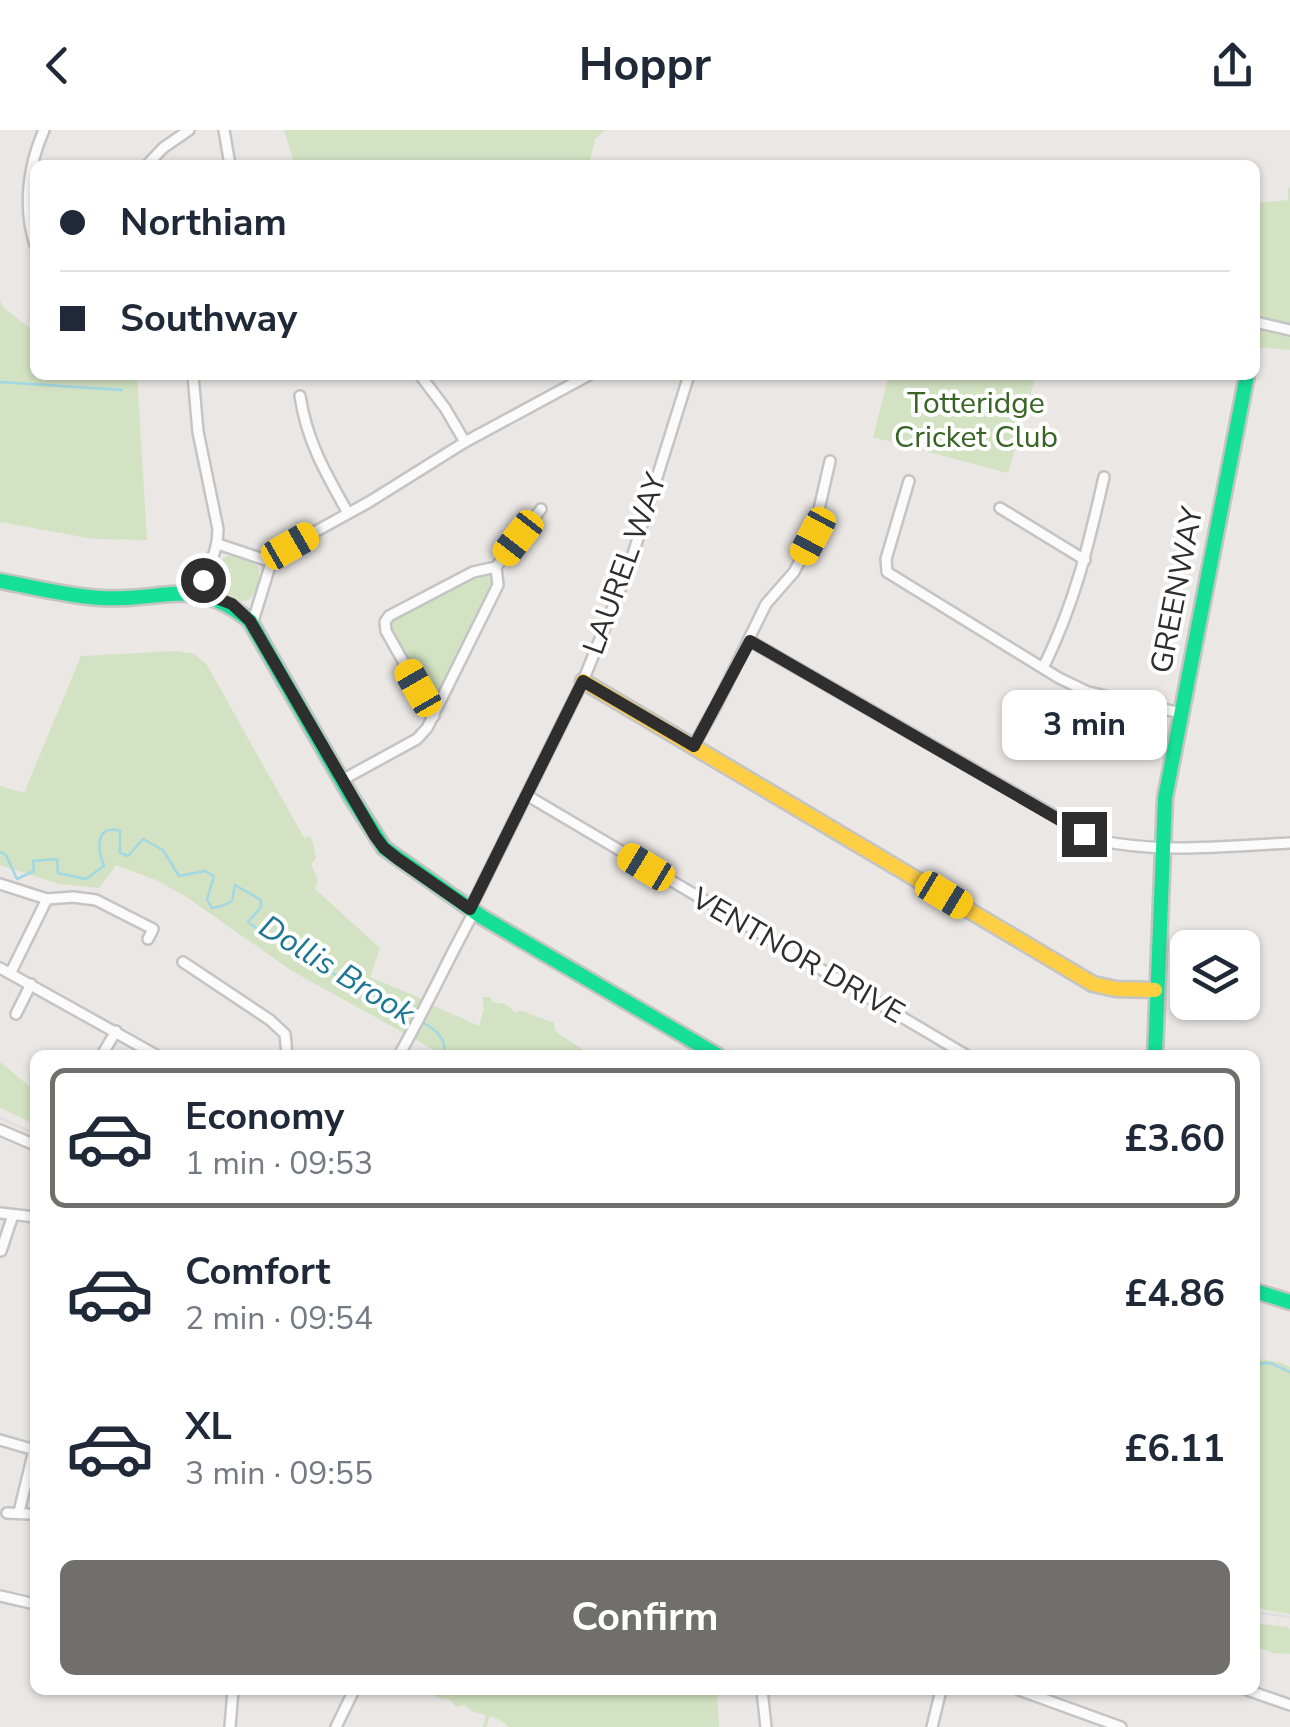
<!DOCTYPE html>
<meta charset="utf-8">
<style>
:root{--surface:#fff;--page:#f2f2f3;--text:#1f2937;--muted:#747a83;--line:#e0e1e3;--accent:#706f6e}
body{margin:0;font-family:"Nunito Sans",sans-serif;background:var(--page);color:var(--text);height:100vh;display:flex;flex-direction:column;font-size:38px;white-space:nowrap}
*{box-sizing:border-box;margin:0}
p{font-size:32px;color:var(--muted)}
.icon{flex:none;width:55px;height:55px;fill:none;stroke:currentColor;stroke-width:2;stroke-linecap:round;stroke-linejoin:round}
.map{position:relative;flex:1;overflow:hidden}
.details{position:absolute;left:30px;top:920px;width:1230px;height:645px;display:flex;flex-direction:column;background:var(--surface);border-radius:15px;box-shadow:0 2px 8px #0004}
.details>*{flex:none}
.banner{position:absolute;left:30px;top:30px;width:1230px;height:220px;border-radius:15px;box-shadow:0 2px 8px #0004;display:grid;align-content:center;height:220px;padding:0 30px;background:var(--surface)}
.buttons{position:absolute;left:1170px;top:800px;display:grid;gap:20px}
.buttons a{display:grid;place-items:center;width:90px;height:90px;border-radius:15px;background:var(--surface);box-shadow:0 2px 8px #0004;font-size:50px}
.end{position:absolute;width:45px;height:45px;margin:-22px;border:12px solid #2e2e2e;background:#fff;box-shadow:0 0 0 5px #fff}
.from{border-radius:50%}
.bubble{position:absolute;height:70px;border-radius:15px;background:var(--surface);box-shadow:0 2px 8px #0004;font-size:32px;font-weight:700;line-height:70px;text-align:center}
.car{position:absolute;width:30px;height:60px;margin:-30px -15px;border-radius:12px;box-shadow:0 0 8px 2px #0007;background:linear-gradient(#f5c518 24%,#345 0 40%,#f5c518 0 76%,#345 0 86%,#f5c518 0)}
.banner b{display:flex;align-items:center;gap:35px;height:95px;font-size:38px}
.banner b+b{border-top:2px solid var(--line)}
.banner i{width:25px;height:25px;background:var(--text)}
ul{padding:18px 0 0;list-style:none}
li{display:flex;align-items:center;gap:30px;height:140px;margin:0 20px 15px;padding:0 10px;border:5px solid transparent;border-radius:15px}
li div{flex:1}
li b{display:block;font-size:38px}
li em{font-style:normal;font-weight:700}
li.current{border-color:var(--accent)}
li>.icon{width:90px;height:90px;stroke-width:1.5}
.action{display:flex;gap:20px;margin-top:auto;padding:20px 30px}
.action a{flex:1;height:115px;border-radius:15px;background:var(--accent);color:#fff;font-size:40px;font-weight:700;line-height:115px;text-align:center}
header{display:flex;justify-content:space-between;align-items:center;height:130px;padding:0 30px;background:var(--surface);font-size:45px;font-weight:700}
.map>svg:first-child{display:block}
.green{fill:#d2e2c2}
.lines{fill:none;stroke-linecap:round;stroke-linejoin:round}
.stream{stroke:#a1d8e3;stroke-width:2.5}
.street-casing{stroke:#c5c4c5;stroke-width:14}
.fast-casing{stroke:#c5c4c5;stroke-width:19}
.slow-casing{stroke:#c5c4c5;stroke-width:19}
.street{stroke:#fcfbfb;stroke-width:9}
.fast{stroke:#16e098;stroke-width:14}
.slow{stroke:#ffcf43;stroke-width:14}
.rail{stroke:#dfdfe0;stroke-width:2.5}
.route{stroke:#2e2e2e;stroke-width:12}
.labels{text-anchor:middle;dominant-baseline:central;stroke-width:8;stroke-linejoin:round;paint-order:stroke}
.park-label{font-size:30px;fill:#386424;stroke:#fff}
.street-label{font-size:30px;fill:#2e2e2e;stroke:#fff}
.water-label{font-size:32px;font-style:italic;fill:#1d7692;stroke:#fff}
</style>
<header><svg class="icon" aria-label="back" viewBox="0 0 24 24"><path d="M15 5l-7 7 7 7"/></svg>Hoppr<svg class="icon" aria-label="share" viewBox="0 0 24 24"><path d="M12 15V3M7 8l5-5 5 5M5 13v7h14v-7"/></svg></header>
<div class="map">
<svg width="1290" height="1597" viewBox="0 0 1290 1597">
<rect width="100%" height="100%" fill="#eae7e5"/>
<g class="green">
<polygon points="284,0 605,0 595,9 589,35 295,35"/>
<polygon points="1288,58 1290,58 1290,196 1255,189 1255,73 1288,70"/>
<polygon points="0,171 4,178 35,202 35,245 137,245 147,410 94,409 0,392"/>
<polygon points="1255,195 1277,202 1290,204 1290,220 1255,217"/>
<polygon points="889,245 1036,245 1008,343 873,307"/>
<path d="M230,425L251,431L258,437C261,448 258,463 248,470L239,472L214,457L213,446L219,430Z"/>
<polygon points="491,441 495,449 494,457 439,571 435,572 429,569 389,501 389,495 392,489 470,446"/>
<polygon points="177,521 194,524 207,535 304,708 308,706 312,709 316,728 311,734 318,750 315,759 380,818 370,847 422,869 404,903 292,841 185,766 156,750 116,735 99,758 59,754 0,735 0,656 24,663 81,526"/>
<polygon points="482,867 490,867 493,872 505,874 516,883 520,880 554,893 556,902 591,925 438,925 438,923 415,909 432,875 479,896 484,879"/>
<polygon points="0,932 35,961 35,994 0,978"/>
<polygon points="1255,1228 1282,1233 1290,1237 1290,1484 1255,1478"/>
<polygon points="1255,1493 1287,1497 1290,1500 1290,1524 1274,1523 1255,1517"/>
<path d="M436,1560H458L462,1563L467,1560H717L719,1597H509C505,1594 499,1588 490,1586L486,1597H483L486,1585L471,1581L464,1575L456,1577L451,1570L435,1567Z"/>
</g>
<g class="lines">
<g class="stream">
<polyline points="0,252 122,260"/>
<path d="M0,722L6,725L17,749L34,741L33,731L57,729L58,743L86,749L104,736C98,721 94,694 120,701V723L128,726L143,709L163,720L179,746L205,741L214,746L207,769L212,778L222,776L232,771L235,755L261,770V777L248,792L272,810L415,888"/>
<path d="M422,892C436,900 446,907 445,925"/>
<polyline points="1255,1234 1270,1233 1290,1242"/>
</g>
<defs>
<g id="street">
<polyline points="224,0 230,35"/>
<polyline points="147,35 163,18 189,0"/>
<path d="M35,115C23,77 28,36 44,0"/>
<polyline points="1255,192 1290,200"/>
<path d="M193,245L198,302L218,399C218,426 205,439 200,463"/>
<polyline points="420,245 445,278 465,312"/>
<path d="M300,266C307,312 326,344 348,383"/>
<polyline points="909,351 886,429 887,442 1059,548 1088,562 1181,583"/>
<polyline points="1000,378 1085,430"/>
<polyline points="218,414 272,432"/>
<polyline points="250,491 254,488 270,436 291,415 369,372 465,312 589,245"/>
<path d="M750,511L1097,710C1161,724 1226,716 1290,713"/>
<path d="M1043,538C1075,473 1088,417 1104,347"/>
<polyline points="434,586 386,501 385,492 389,486 473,442 496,437"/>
<polyline points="694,615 717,574 766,474 794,442 813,406 830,331"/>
<polyline points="342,650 417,609 427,598 498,455 496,437 541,379"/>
<polyline points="528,666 966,925"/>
<polyline points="0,754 47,769"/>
<polyline points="470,779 583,551 628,440 689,245"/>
<polyline points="183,832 270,890 285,904 287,925"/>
<polyline points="0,838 156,925"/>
<polyline points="11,842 47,769 73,767 96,770 153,799 148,809"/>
<polyline points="16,884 31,854"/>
<polyline points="102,925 116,901"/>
<path d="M399,925C426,878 448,829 474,782"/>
<polyline points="0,1000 35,1015"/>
<polyline points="0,1083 35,1087"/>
<polyline points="1,1121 13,1085"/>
<polyline points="0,1310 35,1320"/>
<polyline points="19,1382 34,1320"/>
<polyline points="7,1383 28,1384"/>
<polyline points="0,1466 35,1474"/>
<polyline points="762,1560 766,1597"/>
<polyline points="1019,1560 1121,1597"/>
<polyline points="1247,1560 1290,1575"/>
<polyline points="230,1597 233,1560"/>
<polyline points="336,1597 354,1560"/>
<polyline points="932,1597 941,1560"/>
</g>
<g id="fast">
<path d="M0,451C33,457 67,466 101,468C163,472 195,445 250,491L350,665L384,718L482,787L717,925"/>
<polyline points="1155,925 1165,668 1247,245"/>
<polyline points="1255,1161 1290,1172"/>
</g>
<polyline id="slow" points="583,551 1093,854 1116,859 1155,860"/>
</defs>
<use href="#street" class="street-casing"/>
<use href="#fast" class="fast-casing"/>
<use href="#slow" class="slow-casing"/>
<use href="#street" class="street"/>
<use href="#fast" class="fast"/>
<use href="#slow" class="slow"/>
<g class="rail">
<polyline points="0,988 35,1004"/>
<polyline points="1255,1482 1290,1487"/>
</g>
</g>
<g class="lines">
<polyline class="route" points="203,450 200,462 232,474 250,491 375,706 384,718 398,729 470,779 583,551 694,616 750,511 1084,704"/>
</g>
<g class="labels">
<g class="park-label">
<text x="976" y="273">Totteridge<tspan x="976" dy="34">Cricket Club</tspan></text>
</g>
<g class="street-label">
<text transform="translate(625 434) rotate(-70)">LAUREL WAY</text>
<text transform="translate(1177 460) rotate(-79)">GREENWAY</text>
<text transform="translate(798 826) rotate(30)">VENTNOR DRIVE</text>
</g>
<g class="water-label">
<text transform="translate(337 840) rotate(32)">Dollis Brook</text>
</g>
</g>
</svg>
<div class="buttons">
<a><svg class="icon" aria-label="layers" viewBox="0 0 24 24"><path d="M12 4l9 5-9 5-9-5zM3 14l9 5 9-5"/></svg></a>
</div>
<i class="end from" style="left:203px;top:450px"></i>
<i class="end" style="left:1084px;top:704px"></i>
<div class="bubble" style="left:1002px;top:560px;width:165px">3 min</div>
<i class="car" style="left:813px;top:406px;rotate:208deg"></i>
<i class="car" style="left:518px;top:408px;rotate:218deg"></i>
<i class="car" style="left:290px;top:416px;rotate:60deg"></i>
<i class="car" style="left:418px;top:558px;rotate:330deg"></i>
<i class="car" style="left:646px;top:737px;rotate:301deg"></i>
<i class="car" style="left:944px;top:765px;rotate:121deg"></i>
<div class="banner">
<b><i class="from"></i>Northiam</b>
<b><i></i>Southway</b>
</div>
<section class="details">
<ul>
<li class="current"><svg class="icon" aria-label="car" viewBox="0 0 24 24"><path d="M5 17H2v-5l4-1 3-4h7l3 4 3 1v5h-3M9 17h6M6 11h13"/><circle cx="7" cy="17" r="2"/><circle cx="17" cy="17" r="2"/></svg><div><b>Economy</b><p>1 min · 09:53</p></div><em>£3.60</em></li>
<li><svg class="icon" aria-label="car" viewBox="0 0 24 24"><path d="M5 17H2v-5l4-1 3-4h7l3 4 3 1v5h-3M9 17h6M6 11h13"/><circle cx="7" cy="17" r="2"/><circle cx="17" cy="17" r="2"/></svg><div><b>Comfort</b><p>2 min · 09:54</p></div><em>£4.86</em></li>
<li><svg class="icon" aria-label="car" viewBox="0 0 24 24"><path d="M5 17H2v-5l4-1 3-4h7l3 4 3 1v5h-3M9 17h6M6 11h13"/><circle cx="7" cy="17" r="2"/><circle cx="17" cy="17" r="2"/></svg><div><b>XL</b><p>3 min · 09:55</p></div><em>£6.11</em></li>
</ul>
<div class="action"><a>Confirm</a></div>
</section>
</div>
